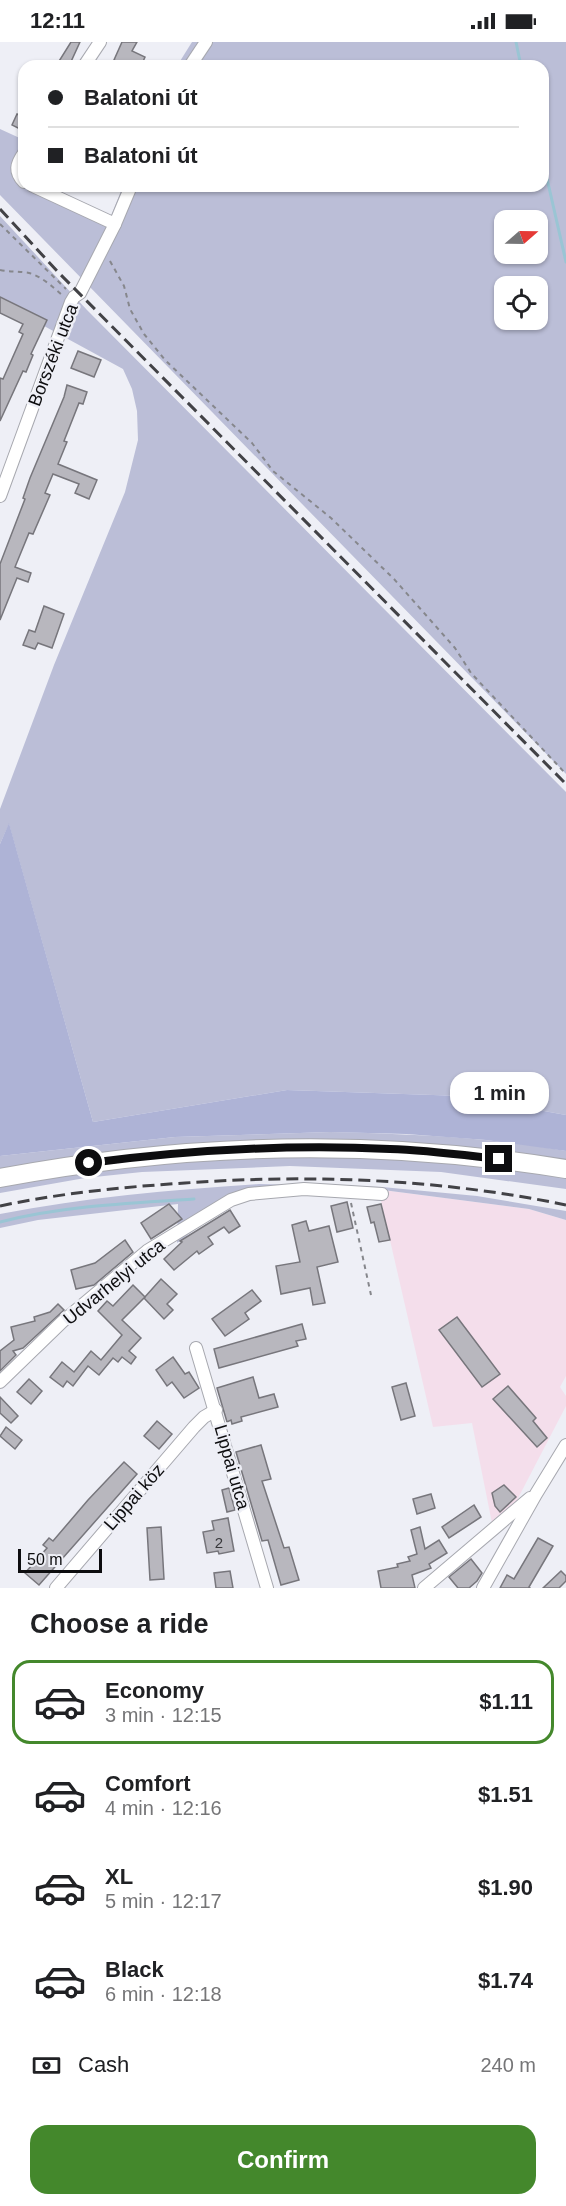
<!DOCTYPE html>
<meta charset="utf-8">
<style>
:root{--surface:#fff;--page:#f6f6f6;--text:#202124;--muted:#757577;--line:#e0e0e0;--accent:#44882c}
body{margin:0;font-family:Helvetica,sans-serif;background:var(--page);color:var(--text);height:100vh;display:flex;flex-direction:column;font-size:22px;white-space:nowrap}
*{box-sizing:border-box;margin:0}
p{font-size:20px;color:var(--muted)}
.icon{flex:none;width:33px;height:33px;fill:none;stroke:currentColor;stroke-width:2;stroke-linecap:round;stroke-linejoin:round}
.map{position:relative;height:1546px;overflow:hidden}
.side{display:flex;flex-direction:column;background:var(--surface);flex:1}
.side>*{flex:none}
.top-card{position:absolute;left:18px;top:18px;width:531px;height:132px;border-radius:18px;box-shadow:0 2px 4px #0004;display:grid;align-content:center;height:132px;padding:0 30px;background:var(--surface)}
.needle{width:39px;rotate:70deg}
.buttons{position:absolute;left:494px;top:168px;display:grid;gap:12px}
.buttons a{display:grid;place-items:center;width:54px;height:54px;border-radius:12px;background:var(--surface);box-shadow:0 2px 4px #0004;font-size:30px}
.scale{position:absolute;left:18px;bottom:15px;width:84px;box-sizing:border-box;padding-left:6px;border:3px solid #0d0d0f;border-top:0;font-size:16px;line-height:21px;white-space:nowrap;color:#0d0d0f;-webkit-text-stroke:4px #eeeff6;paint-order:stroke}
.end{position:absolute;width:27px;height:27px;margin:-14px;border:8px solid #0d0d0f;background:#fff;box-shadow:0 0 0 3px #fff}
.from{border-radius:50%}
.bubble{position:absolute;height:42px;border-radius:18px;background:var(--surface);box-shadow:0 2px 4px #0004;font-size:20px;font-weight:700;line-height:42px;text-align:center}
.top-card b{display:flex;align-items:center;gap:21px;height:57px;font-size:22px}
.top-card b+b{border-top:2px solid var(--line)}
.top-card i{width:15px;height:15px;background:var(--text)}
ul{padding:0;list-style:none}
li{display:flex;align-items:center;gap:18px;height:84px;margin:0 12px 9px;padding:0 18px;border:3px solid transparent;border-radius:18px}
li div{flex:1}
li b{display:block;font-size:22px}
li em{font-style:normal;font-weight:700}
li.on{border-color:var(--accent)}
li>.icon{width:54px;height:54px;stroke-width:1.5}
h2{padding:0 30px;font-size:27px;line-height:72px}
.pay{display:flex;align-items:center;gap:15px;height:66px;padding:0 30px;font-size:22px}
.pay p{margin-inline-start:auto}
.cta{display:flex;gap:12px;margin-top:auto;padding:12px 30px}
.cta a{flex:1;height:69px;border-radius:18px;background:var(--accent);color:#fff;font-size:24px;font-weight:700;line-height:69px;text-align:center}
.status{display:flex;justify-content:space-between;align-items:center;height:42px;padding:0 30px;background:var(--surface);direction:ltr}
.status svg{height:16px;fill:currentColor}
.map>svg:first-child{display:block}
.commercial{fill:#f4deeb}
.green{fill:#bbbed7;fill-rule:evenodd}
.forest{fill:#aeb3d6}
.lines{fill:none;stroke-linecap:round;stroke-linejoin:round}
.stream{stroke:#9ac5d4;stroke-width:3}
.building{fill:#b8b7be;stroke:#77767c;stroke-width:1.5}
.minor-casing{stroke:#a7a8af;stroke-width:14}
.secondary-casing{stroke:#a7a8af;stroke-width:20}
.path{stroke:#86878c;stroke-width:2;stroke-dasharray:4.5 4.5;stroke-linecap:butt}
.minor{stroke:#fff;stroke-width:12}
.secondary{stroke:#fff;stroke-width:18}
.rail{stroke:#424246;stroke-width:3;stroke-dasharray:12 6;stroke-linecap:butt}
.route{stroke:#0d0d0f;stroke-width:8}
.labels{text-anchor:middle;dominant-baseline:central;stroke-width:5;stroke-linejoin:round;paint-order:stroke}
.number-label{font-size:15px;fill:#38383b}
.street-label{font-size:18px;fill:#0d0d0f;stroke:#eeeff6}
</style>
<div class="status"><b>12:11</b><svg viewBox="0 0 49 12"><path d="M0 12V9h3v3zM5 12V6h3v6zM10 12V3h3v9zM15 12V0h3v12zM26 1h20v11H26zM47 4h2v5h-2z"/></svg></div>
<div class="map">
<svg width="566" height="1546" viewBox="0 0 566 1546">
<rect width="100%" height="100%" fill="#eeeff6"/>
<polygon class="commercial" points="383,1148 529,1167 566,1178 566,1334 560,1345 566,1354 566,1364 515,1462 492,1481 472,1381 433,1385 381,1159 384,1156"/>
<g class="green">
<path d="M192,0H566V732L0,153V87L24,98V144H48L111,174L123,144H543V24H177ZM504,178H537V212H504ZM504,244H537V278H504Z"/>
<polygon points="0,174 87,268 566,750 566,1073 462,1054 287,1048 93,1080 9,782 0,802 0,767 54,623 125,450 138,398 137,369 132,347 123,327 0,260"/>
<path d="M330,1090C409,1092 488,1095 566,1109V1147L441,1130L290,1124L142,1130L85,1136L0,1151V1114L175,1095Z"/>
<path d="M259,1142L382,1145L477,1154L566,1169V1178L529,1167L383,1148L384,1156L381,1159C334,1152 280,1144 235,1163C213,1172 195,1188 177,1201L178,1162L38,1178L0,1186V1172C86,1155 172,1148 259,1142Z"/>
</g>
<polygon class="forest" points="9,781 93,1080 287,1048 462,1054 566,1073 566,1109 486,1098 406,1092 330,1090 175,1095 0,1114 0,802"/>
<g class="lines">
<g class="stream">
<polyline points="516,0 521,24"/>
<polyline points="543,119 566,220"/>
<path d="M0,1180C63,1164 130,1161 194,1157"/>
</g>
</g>
<g class="building">
<polygon points="71,0 80,0 69,24 56,24"/>
<polygon points="122,0 137,0 132,9 145,15 141,24 119,24 120,21 114,18"/>
<polygon points="17,72 24,76 24,89 12,83"/>
<polygon points="0,255 47,278 31,312 33,313 26,330 23,329 0,379 0,336 3,337 23,292 19,290 23,282 0,271"/>
<polygon points="78,309 101,318 94,335 71,326"/>
<polygon points="67,343 87,350 83,362 79,361 64,399 67,400 58,422 97,438 89,457 75,451 79,442 53,432 45,451 50,453 33,492 29,491 15,525 31,531 28,540 17,536 0,578 0,522 25,457 23,456 30,436 64,355"/>
<polygon points="44,564 64,572 52,606 38,601 35,607 23,603 29,588 35,590"/>
<polygon points="347,1160 353,1186 337,1190 331,1164"/>
<polygon points="169,1162 182,1177 151,1197 141,1181"/>
<polygon points="381,1162 390,1198 379,1200 374,1180 371,1181 367,1165"/>
<polygon points="230,1168 240,1184 229,1191 224,1185 208,1195 213,1202 199,1212 197,1209 174,1228 164,1217 182,1200 180,1199"/>
<polygon points="306,1179 309,1189 329,1184 338,1220 317,1225 325,1261 313,1263 310,1246 281,1252 276,1224 300,1220 292,1183"/>
<polygon points="125,1198 133,1210 94,1243 76,1247 71,1228 95,1221"/>
<polygon points="161,1237 177,1252 167,1262 173,1268 164,1277 144,1256"/>
<polygon points="133,1243 145,1255 122,1278 141,1296 129,1309 136,1315 131,1322 122,1315 118,1320 113,1316 99,1333 88,1324 73,1344 67,1339 63,1345 50,1335 62,1320 74,1330 91,1309 101,1318 122,1293 98,1269 107,1259 113,1264"/>
<polygon points="252,1248 261,1259 245,1271 249,1277 225,1294 212,1277"/>
<polygon points="58,1262 64,1268 23,1306 13,1309 16,1313 0,1329 0,1309 14,1298 11,1285 35,1279 34,1275 50,1270"/>
<polygon points="457,1275 500,1332 482,1345 439,1288"/>
<polygon points="302,1282 306,1297 296,1299 298,1304 219,1326 214,1307"/>
<polygon points="173,1315 185,1332 189,1330 199,1346 184,1356 172,1340 167,1344 156,1328"/>
<polygon points="253,1335 259,1356 274,1352 278,1365 241,1375 242,1379 232,1382 231,1378 227,1380 217,1346"/>
<polygon points="29,1337 42,1349 31,1362 17,1350"/>
<polygon points="406,1341 415,1374 401,1378 392,1345"/>
<polygon points="508,1344 536,1376 533,1379 547,1396 537,1405 493,1357"/>
<polygon points="0,1355 18,1374 11,1381 0,1371"/>
<polygon points="157,1379 172,1392 159,1407 144,1394"/>
<polygon points="6,1385 22,1398 15,1407 0,1394"/>
<polygon points="261,1403 271,1437 262,1439 284,1506 289,1505 299,1538 281,1543 268,1498 262,1499 236,1410"/>
<polygon points="124,1420 137,1432 39,1543 25,1531 47,1506 43,1503 49,1496 53,1499 88,1458"/>
<polygon points="504,1443 516,1455 500,1470 495,1464 492,1451"/>
<polygon points="229,1446 235,1468 227,1470 222,1448"/>
<polygon points="431,1452 435,1466 417,1472 413,1457"/>
<polygon points="474,1463 481,1475 449,1496 442,1485"/>
<polygon points="228,1476 234,1509 219,1512 218,1509 207,1511 203,1490 214,1488 212,1479"/>
<polygon points="161,1485 164,1537 150,1538 147,1486"/>
<polygon points="420,1485 425,1507 439,1498 447,1511 429,1522 431,1526 412,1533 415,1546 381,1546 378,1529 398,1525 397,1522 410,1519 408,1515 417,1512 411,1488"/>
<polygon points="538,1496 553,1504 529,1545 530,1546 500,1546 507,1533 514,1537"/>
<polygon points="471,1517 482,1531 477,1539 469,1546 458,1546 449,1535"/>
<polygon points="230,1529 233,1546 216,1546 214,1531"/>
<polygon points="561,1529 566,1534 566,1539 559,1546 543,1546"/>
</g>
<g class="lines">
<defs>
<g id="minor">
<polyline points="84,24 100,0"/>
<polyline points="190,24 206,0"/>
<path d="M24,111C16,122 14,130 24,140"/>
<polyline points="33,144 115,182"/>
<polyline points="0,454 71,260 74,255 80,251 115,182 131,144"/>
<polyline points="196,1306 267,1546"/>
<polyline points="0,1340 62,1280 147,1209 231,1158 249,1152 304,1147 382,1152"/>
<polyline points="56,1546 194,1385 204,1375 216,1368"/>
<polyline points="424,1546 530,1456"/>
<polyline points="483,1546 536,1452 566,1403"/>
</g>
<path id="secondary" d="M0,1136C189,1100 376,1096 566,1127"/>
</defs>
<use href="#minor" class="minor-casing"/>
<use href="#secondary" class="secondary-casing"/>
<g class="path">
<polyline points="0,182 66,247"/>
<polyline points="110,219 124,244 130,267 144,292 165,318 252,401 273,429 331,476 394,537 455,606 471,631 566,732"/>
<path d="M0,228C10,230 19,229 29,231C41,234 53,245 62,253"/>
<polyline points="351,1161 371,1253"/>
</g>
<use href="#minor" class="minor"/>
<use href="#secondary" class="secondary"/>
<g class="rail">
<polyline points="0,167 57,229 566,742"/>
<path d="M0,1164C61,1151 123,1145 185,1141C312,1132 441,1137 566,1163"/>
</g>
</g>
<g class="lines">
<path class="route" d="M89,1121C189,1108 289,1102 390,1107C426,1108 463,1113 499,1117"/>
</g>
<g class="labels">
<g class="number-label">
<text x="219" y="1500">2</text>
</g>
<g class="street-label">
<text transform="translate(53 313) rotate(-69)">Borszéki utca</text>
<text transform="translate(114 1240) rotate(-39)">Udvarhelyi utca</text>
<text transform="translate(232 1425) rotate(74)">Lippai utca</text>
<text transform="translate(134 1455) rotate(-49)">Lippai köz</text>
</g>
</g>
</svg>
<div class="buttons">
<a><svg class="needle" viewBox="-14 -14 28 28"><path d="M0-13l5 13h-10z" fill="#e53935"/><path d="M0 13l5-13h-10z" fill="#757577"/></svg></a>
<a><svg class="icon" aria-label="locate" viewBox="0 0 24 24"><circle cx="12" cy="12" r="6"/><path d="M12 2v4M12 18v4M2 12h4M18 12h4"/></svg></a>
</div>
<div class="scale">50 m</div>
<i class="end from" style="left:89px;top:1121px"></i>
<i class="end" style="left:499px;top:1117px"></i>
<div class="bubble" style="left:450px;top:1030px;width:99px">1 min</div>
<div class="top-card">
<b><i class="from"></i>Balatoni út</b>
<b><i></i>Balatoni út</b>
</div>
</div>
<section class="side">
<h2>Choose a ride</h2>
<ul>
<li class="on"><svg class="icon" aria-label="car" viewBox="0 0 24 24"><path d="M5 17H2v-5l4-1 3-4h7l3 4 3 1v5h-3M9 17h6M6 11h13"/><circle cx="7" cy="17" r="2"/><circle cx="17" cy="17" r="2"/></svg><div><b>Economy</b><p>3 min · 12:15</p></div><em>$1.11</em></li>
<li><svg class="icon" aria-label="car" viewBox="0 0 24 24"><path d="M5 17H2v-5l4-1 3-4h7l3 4 3 1v5h-3M9 17h6M6 11h13"/><circle cx="7" cy="17" r="2"/><circle cx="17" cy="17" r="2"/></svg><div><b>Comfort</b><p>4 min · 12:16</p></div><em>$1.51</em></li>
<li><svg class="icon" aria-label="car" viewBox="0 0 24 24"><path d="M5 17H2v-5l4-1 3-4h7l3 4 3 1v5h-3M9 17h6M6 11h13"/><circle cx="7" cy="17" r="2"/><circle cx="17" cy="17" r="2"/></svg><div><b>XL</b><p>5 min · 12:17</p></div><em>$1.90</em></li>
<li><svg class="icon" aria-label="car" viewBox="0 0 24 24"><path d="M5 17H2v-5l4-1 3-4h7l3 4 3 1v5h-3M9 17h6M6 11h13"/><circle cx="7" cy="17" r="2"/><circle cx="17" cy="17" r="2"/></svg><div><b>Black</b><p>6 min · 12:18</p></div><em>$1.74</em></li>
</ul>
<div class="pay"><svg class="icon" aria-label="cash" viewBox="0 0 24 24"><path d="M3 7h18v10H3z"/><circle cx="12" cy="12" r="2"/></svg>Cash<p>240 m</p></div>
<div class="cta"><a>Confirm</a></div>
</section>
